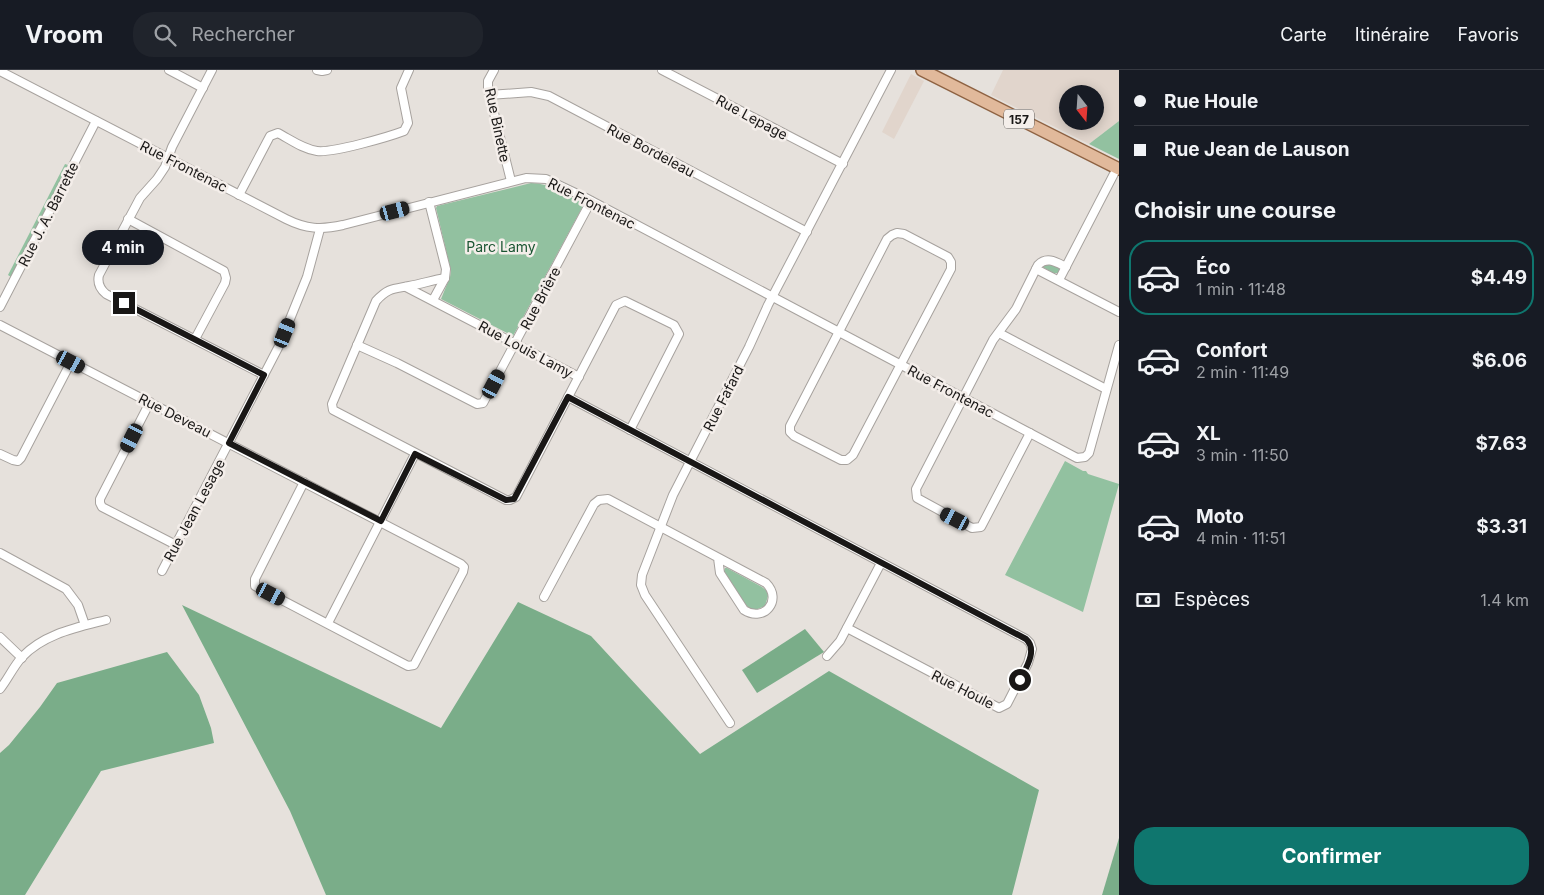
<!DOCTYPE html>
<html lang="fr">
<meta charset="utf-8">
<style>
:root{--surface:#171b24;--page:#20242c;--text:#f1f3f6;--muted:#9ea1a6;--line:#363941;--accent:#0f766e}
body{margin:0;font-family:Inter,sans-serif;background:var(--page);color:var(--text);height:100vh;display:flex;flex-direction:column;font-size:19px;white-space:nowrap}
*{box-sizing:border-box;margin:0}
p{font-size:16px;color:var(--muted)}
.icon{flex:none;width:28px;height:28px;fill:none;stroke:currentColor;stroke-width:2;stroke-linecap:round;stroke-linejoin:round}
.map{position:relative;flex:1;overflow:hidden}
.sheet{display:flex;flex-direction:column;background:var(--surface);width:425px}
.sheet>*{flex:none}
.hud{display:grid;align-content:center;height:110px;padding:0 15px;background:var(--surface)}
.needle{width:32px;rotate:163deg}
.fabs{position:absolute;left:1059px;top:15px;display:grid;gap:10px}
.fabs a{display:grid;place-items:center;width:45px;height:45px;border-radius:50%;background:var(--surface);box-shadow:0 2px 12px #0003;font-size:25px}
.end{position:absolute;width:22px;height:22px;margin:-11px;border:6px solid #191716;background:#fff;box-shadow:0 0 0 2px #fff}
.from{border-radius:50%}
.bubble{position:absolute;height:35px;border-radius:18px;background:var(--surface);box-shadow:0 2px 12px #0003;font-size:16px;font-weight:700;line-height:35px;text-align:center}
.car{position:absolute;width:15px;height:30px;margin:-15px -8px;border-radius:6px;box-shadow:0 0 4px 1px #0007;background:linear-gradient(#222 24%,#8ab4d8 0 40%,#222 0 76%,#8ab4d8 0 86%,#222 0)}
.hud b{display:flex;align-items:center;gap:18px;height:48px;font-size:19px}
.hud b+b{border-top:1px solid var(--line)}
.hud i{width:12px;height:12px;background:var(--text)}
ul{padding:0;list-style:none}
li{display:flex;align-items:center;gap:15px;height:75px;margin:0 10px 8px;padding:0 5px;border:2px solid transparent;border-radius:20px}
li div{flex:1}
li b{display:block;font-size:19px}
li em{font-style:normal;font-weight:700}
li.current{border-color:var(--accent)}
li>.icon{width:45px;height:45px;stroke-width:1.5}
h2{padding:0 15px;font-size:22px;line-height:60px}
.pay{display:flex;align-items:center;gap:12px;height:55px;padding:0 15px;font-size:19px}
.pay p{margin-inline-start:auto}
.primary-button{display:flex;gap:10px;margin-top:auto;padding:10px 15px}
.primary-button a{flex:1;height:58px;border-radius:20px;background:var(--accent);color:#fff;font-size:20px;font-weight:700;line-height:58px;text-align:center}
header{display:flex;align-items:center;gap:30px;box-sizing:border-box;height:70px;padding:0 25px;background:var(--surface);border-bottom:1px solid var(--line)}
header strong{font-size:24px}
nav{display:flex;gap:28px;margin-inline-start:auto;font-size:18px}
.search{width:350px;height:45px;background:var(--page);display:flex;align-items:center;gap:12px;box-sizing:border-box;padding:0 18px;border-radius:20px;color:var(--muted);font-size:19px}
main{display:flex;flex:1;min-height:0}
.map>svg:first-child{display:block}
.built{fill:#e1d5cc;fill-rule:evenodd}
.green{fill:#92c1a0}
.forest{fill:#7aad89}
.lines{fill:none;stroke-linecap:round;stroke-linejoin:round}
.street-casing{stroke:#a7a29e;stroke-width:10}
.primary-casing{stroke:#8e6242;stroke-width:14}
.street{stroke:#fff;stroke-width:8}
.primary{stroke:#e1b99b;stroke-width:11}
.route{stroke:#191716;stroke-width:6}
.labels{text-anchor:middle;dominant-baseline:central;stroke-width:5;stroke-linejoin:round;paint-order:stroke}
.shield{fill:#f4eeea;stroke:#5b5856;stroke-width:1}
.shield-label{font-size:12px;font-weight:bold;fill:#191716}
.street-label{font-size:14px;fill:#191716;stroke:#f4eeea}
.park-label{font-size:14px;fill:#1a5532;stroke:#f4eeea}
</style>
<header>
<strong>Vroom</strong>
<div class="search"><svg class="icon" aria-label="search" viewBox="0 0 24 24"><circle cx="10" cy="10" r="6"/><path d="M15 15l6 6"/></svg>Rechercher</div>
<nav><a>Carte</a><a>Itinéraire</a><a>Favoris</a></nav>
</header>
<main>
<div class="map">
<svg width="1119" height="825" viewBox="0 0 1119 825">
<rect width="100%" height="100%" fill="#e6e1dc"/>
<g class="built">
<path d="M1003,0H1119V51L1089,74L991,25ZM1068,24H1095V51H1068Z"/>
<polygon points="911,4 924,11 894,69 882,62"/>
</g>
<g class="green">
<polygon points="1119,51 1119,89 1089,74"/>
<polygon points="65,94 68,95 11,207 8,205"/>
<path d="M531,113C550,113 566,125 582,133L583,136L513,266L441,229L450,207L451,201L436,138L437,136Z"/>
<polygon points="1051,193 1060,198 1058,203 1053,203 1041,196 1042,194"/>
<polygon points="1065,391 1083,401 1086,401 1088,404 1119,414 1083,542 1005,505"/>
<polygon points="725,498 727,498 762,517 767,521 768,526 765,536 755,540 749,538 745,534 724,501"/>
</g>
<g class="forest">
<polygon points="518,532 591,566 700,684 829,601 1039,720 1012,825 326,825 290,741 182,535 441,658"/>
<polygon points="805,559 824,582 757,623 742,600"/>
<polygon points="167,582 199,625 211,658 214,673 101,701 25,825 0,825 0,683 9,675 40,637 57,613"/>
<polygon points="1119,768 1119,825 1102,825"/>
</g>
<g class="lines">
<defs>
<g id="street">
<polyline points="169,0 203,18"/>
<path d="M212,0L172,77L165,97L157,109L140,128L99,205C97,213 100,219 106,224L264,305"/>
<polyline points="317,0 322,1 327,0"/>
<polyline points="494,0 488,11 488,19 511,111"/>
<polyline points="662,0 843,94"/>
<path d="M0,1L286,149C306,159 321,160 343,155L526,108L546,109L584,127L1077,388L1085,387L1089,383L1119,275"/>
<polyline points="489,25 531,22 549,26 807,162"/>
<path d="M239,125L270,66L278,63C291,70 303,79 317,81C333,83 388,67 404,61L408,53L401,18L409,0"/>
<polyline points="429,132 446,199 445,208 433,230"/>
<polyline points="128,149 224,201 226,208 225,213 195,269"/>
<polygon points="897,163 904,164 948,187 951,192 951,199 853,385 847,390 841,390 794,366 790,362 790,356 887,169 892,165"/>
<polyline points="1036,199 1119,242"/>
<path d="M445,208C433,210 421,214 409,216C393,219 388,218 376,231L332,334L333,340L506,430H510L516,427L616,235L625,231L674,255L679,264L630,360"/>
<polyline points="1059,210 1117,98"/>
<polyline points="406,217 579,307"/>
<polyline points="0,237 96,51"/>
<polyline points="0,255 461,494 464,497 463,502 414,595 408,596 255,516 255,509 304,412"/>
<polyline points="999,263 1106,319"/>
<polyline points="357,275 397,293 477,334 483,333 591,131"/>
<polyline points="568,327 1026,569 1030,573 1032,579 1028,593 1007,634 999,638 847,558"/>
<polyline points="150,332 100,429 100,433 102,437 176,475"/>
<path d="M1030,363L981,457L972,458L917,428L916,419L993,270L1016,239L1038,195C1047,186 1056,192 1066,197"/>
<polyline points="0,384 13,390 18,391 21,388 71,292"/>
<polyline points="0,483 66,519 78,535 85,555"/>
<polyline points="162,501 279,276 307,207 320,159"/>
<path d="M544,527L594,434L599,430L608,429L766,513C783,530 764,553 744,540L720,503L718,488"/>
<polyline points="328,553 415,384"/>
<polyline points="0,567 22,588"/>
<polyline points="827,586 840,571 881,493"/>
<path d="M0,619C8,609 13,597 22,587C44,564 75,558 106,550"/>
<polyline points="730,653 645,525 641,515 642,505 673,425 749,277 768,235 891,0"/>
</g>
<polyline id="primary" points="922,0 1119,99"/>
</defs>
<use href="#street" class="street-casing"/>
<use href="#primary" class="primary-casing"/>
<use href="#street" class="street"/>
<use href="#primary" class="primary"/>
</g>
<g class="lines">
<path class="route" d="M124,233L264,305L229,373L381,451L415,384L506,430L514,429L568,327L1026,569C1038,580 1026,598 1020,610"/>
</g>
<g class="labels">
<rect class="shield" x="1004" y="39.5" width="30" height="19" rx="4"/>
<g class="shield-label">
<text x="1019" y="49">157</text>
</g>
<g class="street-label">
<text transform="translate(752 47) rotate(28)">Rue Lepage</text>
<text transform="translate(498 55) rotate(78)">Rue Binette</text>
<text transform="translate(651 80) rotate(28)">Rue Bordeleau</text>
<text transform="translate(184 96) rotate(27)">Rue Frontenac</text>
<text transform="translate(592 133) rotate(27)">Rue Frontenac</text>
<text transform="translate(48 144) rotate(-63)">Rue J. A. Barrette</text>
<text transform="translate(540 228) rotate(-62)">Rue Brière</text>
<text transform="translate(526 279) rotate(28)">Rue Louis Lamy</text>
<text transform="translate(951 321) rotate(28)">Rue Frontenac</text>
<text transform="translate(723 328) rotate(-63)">Rue Fafard</text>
<text transform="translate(175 345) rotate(27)">Rue Deveau</text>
<text transform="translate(194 440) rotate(-62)">Rue Jean Lesage</text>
<text transform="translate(963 619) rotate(27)">Rue Houle</text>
</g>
<g class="park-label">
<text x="501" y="176">Parc Lamy</text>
</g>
</g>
</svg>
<div class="fabs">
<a><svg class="needle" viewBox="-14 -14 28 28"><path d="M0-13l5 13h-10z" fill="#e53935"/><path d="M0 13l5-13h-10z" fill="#9ea1a6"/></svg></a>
</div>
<i class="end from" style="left:1020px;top:610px"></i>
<i class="end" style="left:124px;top:233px"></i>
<div class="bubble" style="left:82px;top:160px;width:82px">4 min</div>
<i class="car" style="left:395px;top:141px;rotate:75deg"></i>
<i class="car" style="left:285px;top:263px;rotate:22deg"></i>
<i class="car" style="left:71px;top:292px;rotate:118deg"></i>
<i class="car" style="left:494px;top:314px;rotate:28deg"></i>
<i class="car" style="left:132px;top:368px;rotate:207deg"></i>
<i class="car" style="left:955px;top:449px;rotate:297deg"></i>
<i class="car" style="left:271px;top:524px;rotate:117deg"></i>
</div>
<section class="sheet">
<div class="hud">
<b><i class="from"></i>Rue Houle</b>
<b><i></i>Rue Jean de Lauson</b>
</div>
<h2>Choisir une course</h2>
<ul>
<li class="current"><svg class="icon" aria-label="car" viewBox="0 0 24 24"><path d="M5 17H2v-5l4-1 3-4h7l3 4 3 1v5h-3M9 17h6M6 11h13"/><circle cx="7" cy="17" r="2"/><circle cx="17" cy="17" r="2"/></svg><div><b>Éco</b><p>1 min · 11:48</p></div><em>$4.49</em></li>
<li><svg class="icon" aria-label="car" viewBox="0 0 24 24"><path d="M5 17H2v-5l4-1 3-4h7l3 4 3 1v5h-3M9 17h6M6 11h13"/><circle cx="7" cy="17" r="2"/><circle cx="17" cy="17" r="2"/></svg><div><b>Confort</b><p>2 min · 11:49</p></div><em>$6.06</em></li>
<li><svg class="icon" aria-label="car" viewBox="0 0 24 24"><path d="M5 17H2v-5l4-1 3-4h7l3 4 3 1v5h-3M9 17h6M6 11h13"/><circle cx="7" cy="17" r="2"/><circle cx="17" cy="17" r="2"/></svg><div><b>XL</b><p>3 min · 11:50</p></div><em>$7.63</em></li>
<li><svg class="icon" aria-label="car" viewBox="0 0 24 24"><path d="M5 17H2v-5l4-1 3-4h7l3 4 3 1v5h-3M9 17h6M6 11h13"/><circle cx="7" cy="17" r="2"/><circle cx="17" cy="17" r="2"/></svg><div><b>Moto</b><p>4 min · 11:51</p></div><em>$3.31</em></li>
</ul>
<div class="pay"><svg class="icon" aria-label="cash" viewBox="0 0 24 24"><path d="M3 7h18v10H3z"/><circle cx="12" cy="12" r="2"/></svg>Espèces<p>1.4 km</p></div>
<div class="primary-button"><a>Confirmer</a></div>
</section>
</main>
